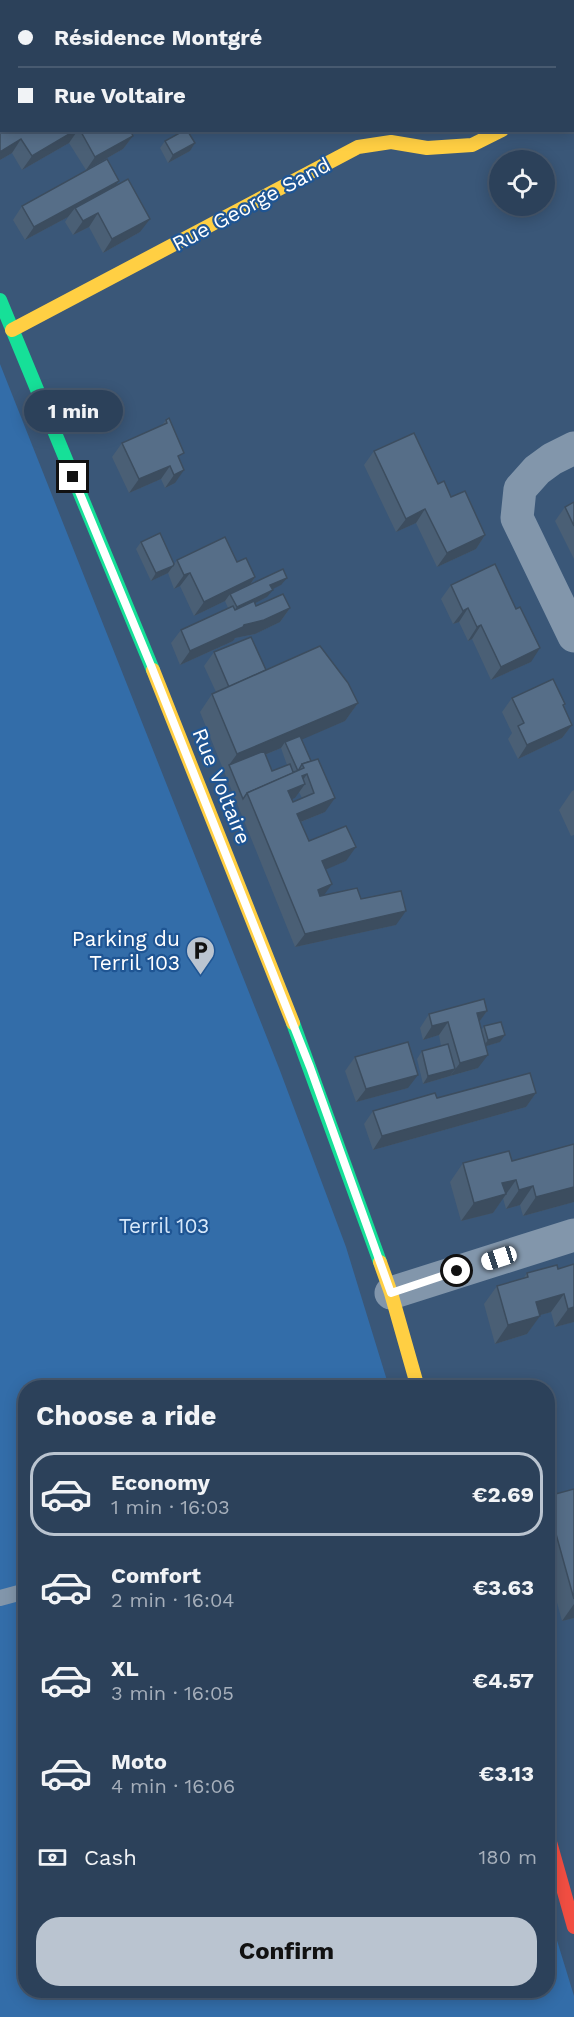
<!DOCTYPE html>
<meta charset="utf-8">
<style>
:root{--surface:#2c415a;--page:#384c63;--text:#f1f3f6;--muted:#a6afbb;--line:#485a70;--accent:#bac4d0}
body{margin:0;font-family:"Work Sans",sans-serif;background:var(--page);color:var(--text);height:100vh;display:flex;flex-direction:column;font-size:22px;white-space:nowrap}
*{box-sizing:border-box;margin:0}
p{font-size:20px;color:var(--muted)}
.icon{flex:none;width:33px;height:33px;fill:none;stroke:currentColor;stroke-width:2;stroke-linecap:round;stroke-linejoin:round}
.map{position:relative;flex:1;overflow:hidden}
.details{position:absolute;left:18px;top:1380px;width:537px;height:618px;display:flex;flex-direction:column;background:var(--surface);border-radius:24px;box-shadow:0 3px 15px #0003,0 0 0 2px var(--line)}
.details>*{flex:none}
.hud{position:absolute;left:0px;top:0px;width:574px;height:132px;box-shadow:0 3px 15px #0003,0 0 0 2px var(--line);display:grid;align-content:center;height:132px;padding:0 18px;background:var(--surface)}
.tools{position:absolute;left:489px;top:150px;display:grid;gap:12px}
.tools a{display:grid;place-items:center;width:66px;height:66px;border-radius:50%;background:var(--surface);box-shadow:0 3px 15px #0003,0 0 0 2px var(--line);font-size:30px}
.end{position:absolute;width:27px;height:27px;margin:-14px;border:8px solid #fff;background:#111;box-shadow:0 0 0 3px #111}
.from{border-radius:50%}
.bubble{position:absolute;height:42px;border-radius:21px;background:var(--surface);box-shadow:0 3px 15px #0003,0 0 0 2px var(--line);font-size:20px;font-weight:700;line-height:42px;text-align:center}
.car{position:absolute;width:18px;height:36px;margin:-18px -9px;border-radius:8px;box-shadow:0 0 4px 2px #0007;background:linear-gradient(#fff 24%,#345 0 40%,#fff 0 76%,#345 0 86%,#fff 0)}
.hud b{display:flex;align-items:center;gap:21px;height:57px;font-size:22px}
.hud b+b{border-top:2px solid var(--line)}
.hud i{width:15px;height:15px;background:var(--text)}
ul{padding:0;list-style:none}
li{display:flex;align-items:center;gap:18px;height:84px;margin:0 12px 9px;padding:0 6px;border:3px solid transparent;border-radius:24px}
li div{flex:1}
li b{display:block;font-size:22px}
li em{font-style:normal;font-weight:700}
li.active{border-color:var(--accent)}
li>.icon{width:54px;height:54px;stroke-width:1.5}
h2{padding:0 18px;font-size:27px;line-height:72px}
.pay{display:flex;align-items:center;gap:15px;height:66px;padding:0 18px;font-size:22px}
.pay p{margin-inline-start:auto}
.primary-button{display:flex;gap:12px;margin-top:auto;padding:12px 18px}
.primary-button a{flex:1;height:69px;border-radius:24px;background:var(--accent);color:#111;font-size:24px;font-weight:700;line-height:69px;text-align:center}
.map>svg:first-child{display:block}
.green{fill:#336da9}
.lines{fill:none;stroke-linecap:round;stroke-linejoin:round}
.lane{stroke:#8296ab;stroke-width:16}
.street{stroke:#8296ab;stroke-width:33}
.fast{stroke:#16e098;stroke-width:14}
.slow{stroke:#ffcf43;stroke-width:14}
.jam{stroke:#f24e42;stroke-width:14}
.wall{fill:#4a5f75;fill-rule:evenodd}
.shaded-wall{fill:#3c4d5f}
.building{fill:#566e88;stroke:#3c4d5f;stroke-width:1.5;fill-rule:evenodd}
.route{stroke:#fff;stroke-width:8}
.labels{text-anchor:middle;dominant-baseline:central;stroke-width:4.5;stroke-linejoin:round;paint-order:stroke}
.street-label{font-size:21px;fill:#fff;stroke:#1f5593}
.poi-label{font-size:21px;fill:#fff;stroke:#1f5593;text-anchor:end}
.park-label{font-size:21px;fill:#d7e8fa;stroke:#1f5593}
</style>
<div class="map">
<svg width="574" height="2017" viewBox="0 0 574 2017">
<rect width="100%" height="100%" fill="#3a5778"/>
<polygon class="green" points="0,364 279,1068 346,1247 389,1387 26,1388 26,1990 548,1990 548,1911 574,1996 574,2017 0,2017"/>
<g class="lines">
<polyline class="lane" points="0,1598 26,1591"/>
<g class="street">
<polyline points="409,2 410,0"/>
<polyline points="573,95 574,95"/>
<polyline points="574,448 552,459 537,470 520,489 517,518 574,636"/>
<polyline points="391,1293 574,1235"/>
</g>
<g class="fast">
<polyline points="0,300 153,670"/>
<polyline points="293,1023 380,1262"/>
</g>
<g class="slow">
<polyline points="12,330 358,147 391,142 427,148 472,145 502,130"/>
<polyline points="153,670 293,1023"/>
<polyline points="380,1262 391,1293 418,1388"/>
</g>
<polyline class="jam" points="548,1835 574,1927"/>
</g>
<g class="wall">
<polygon points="2,20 2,37 0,35 0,22"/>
<polygon points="0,127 2,130 130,130 133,136 123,149 86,170 69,143 22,170 12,153 0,160"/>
<polygon points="165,141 195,143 190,151 168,163 160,148"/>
<polygon points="116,185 140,232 103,253 89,227 73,235 65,222 68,217 25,240 13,220 22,206"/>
<polygon points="166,420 180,459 175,483 165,488 161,479 129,493 112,457 122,443 162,425"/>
<polygon points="374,451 438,484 485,535 476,549 437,567 416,523 396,532 364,465"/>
<polygon points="574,502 574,559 555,521 565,507"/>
<polygon points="141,542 174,564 177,560 237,562 255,577 251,584 281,585 272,589 267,597 255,603 256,606 290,608 280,622 255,634 235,638 233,641 180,665 171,643 181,630 228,608 225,601 194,616 180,586 174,589 168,573 151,581 136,549"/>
<polygon points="451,585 531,662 491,680 472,639 468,641 459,622 453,624 441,599"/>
<path d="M214,652L358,703L345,721L302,739L325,812L301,822L309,841L346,861L326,869L324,895L361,899L396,925L295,947L200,712L212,694L216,692L204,666ZM281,748L287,765L272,771L265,755ZM299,792L302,798L293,802L291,799L295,798Z"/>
<polygon points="512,698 565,704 564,707 572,725 562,738 518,759 508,739 512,733 502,712"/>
<polygon points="574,790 574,835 571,836 559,810 572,791"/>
<polygon points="487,1011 479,1022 481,1031 484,1026 500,1042 486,1046 478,1068 423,1084 417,1059 422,1051 441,1046 439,1035 423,1040 420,1028 429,1014"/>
<polygon points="355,1057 408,1088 356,1102 345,1071"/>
<polygon points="536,1093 526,1107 373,1150 364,1124 373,1111 437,1098"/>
<polygon points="574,1144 574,1202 523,1216 520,1205 506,1209 503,1198 493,1213 461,1221 450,1182 463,1163 512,1161"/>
<polygon points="574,1264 574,1322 555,1327 551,1312 540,1315 527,1334 495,1344 484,1304 497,1286 523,1279 527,1273 558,1269"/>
<polygon points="574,1489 574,1618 562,1621 548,1569 548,1496"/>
</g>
<g class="shaded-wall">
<polygon points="76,130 78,130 69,143 22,170 32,156"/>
<polygon points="133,136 123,149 86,170 95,157"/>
<polygon points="21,139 12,153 0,160 0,152"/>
<polygon points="195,143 190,151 168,163 173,155"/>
<polygon points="119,181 110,194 75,208 68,217 25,240 34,227"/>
<polygon points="98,213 89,227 73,235 83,221"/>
<polygon points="150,219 140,232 103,253 112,239"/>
<polygon points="170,466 161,479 129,493 139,479"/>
<polygon points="184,470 175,483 165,488 174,475"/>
<polygon points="425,509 416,523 396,532 406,519"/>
<polygon points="485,535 476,549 437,567 447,553"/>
<polygon points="173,566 168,573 151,581 156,573"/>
<polygon points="190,573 180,586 174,589 184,575"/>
<polygon points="255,577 246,591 230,594 225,601 194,616 204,602"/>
<polygon points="287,578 281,585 265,593 270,585"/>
<polygon points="273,590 267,597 232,615 237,607"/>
<polygon points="290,608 280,622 255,634 235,638 233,641 180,665 190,651 244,625"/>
<polygon points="468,608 459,622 453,624 463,611"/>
<polygon points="481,625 472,639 468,641 477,627"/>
<polygon points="540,648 531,662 491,680 501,667"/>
<polygon points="358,703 345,721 287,746 285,742 281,748 231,769 229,765 237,754"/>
<polygon points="572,725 562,738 518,759 527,745"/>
<polygon points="307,774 299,786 305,784 295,798 279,804 288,791 302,776"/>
<polygon points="335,798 325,812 288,827 297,814"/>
<polygon points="356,847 346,861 313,875 322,861"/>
<polygon points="332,884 322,898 308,904 318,890"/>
<polygon points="406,911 396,925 295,947 305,934"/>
<polygon points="487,1011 477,1025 477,1013"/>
<polygon points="448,1022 439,1035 423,1040 432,1026"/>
<polygon points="505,1035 500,1042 483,1047 488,1040"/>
<polygon points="488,1055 478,1068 450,1076 460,1063"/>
<polygon points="455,1069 450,1076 423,1084 428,1076"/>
<polygon points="418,1075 408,1088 356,1102 366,1089"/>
<polygon points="536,1093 526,1107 373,1150 382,1136"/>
<polygon points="516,1180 493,1213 461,1221 474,1203 502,1183"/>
<polygon points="533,1186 520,1205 506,1209 519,1190"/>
<polygon points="574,1187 574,1202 523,1216 536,1197"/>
<polygon points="564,1294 551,1312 523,1320 536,1302"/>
<polygon points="574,1307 574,1322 555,1327 568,1309"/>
<polygon points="540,1316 527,1334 495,1344 508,1325"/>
<polygon points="574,1604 574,1618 562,1621"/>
</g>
<g class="building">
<polygon points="539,0 564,0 565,2 536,2"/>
<polygon points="573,17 574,19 574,30 573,30"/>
<polygon points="2,126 2,130 76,130 32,156 21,139 0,152 0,127"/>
<polygon points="80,130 130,130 133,136 95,157"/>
<polygon points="185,130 187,130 195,143 173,155 165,141"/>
<polygon points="107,159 119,181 34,227 22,206"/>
<polygon points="128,179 150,219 112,239 98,213 83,221 75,208"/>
<polygon points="169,418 184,453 178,456 184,470 174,475 170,466 139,479 122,443 167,423 166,420"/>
<polygon points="414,433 438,484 444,481 451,497 465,491 485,535 447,553 425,509 406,519 374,451"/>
<polygon points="574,502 574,526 565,507"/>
<polygon points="160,533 174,564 173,566 156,573 141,542"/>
<polygon points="225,537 237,562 246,558 255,577 204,602 190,573 184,575 177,560"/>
<polygon points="495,564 516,609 520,607 540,648 501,667 481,625 477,627 468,608 463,611 451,585"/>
<polygon points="283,569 287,578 270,585 273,590 237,607 230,594"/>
<polygon points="283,594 290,608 264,620 244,625 243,627 190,651 181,630 233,606 235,610 254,601 256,606"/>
<polygon points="251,637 266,670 229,687 214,652"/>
<polygon points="320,646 348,683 358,703 237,754 212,694"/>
<polygon points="553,679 565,704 563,705 572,725 527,745 518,726 524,723 512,698"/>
<polygon points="300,736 311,761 302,764 298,771 285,742"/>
<polygon points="264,751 272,771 290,764 293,772 298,771 247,793 243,799 229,765"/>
<path d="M318,759L335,798L297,814L309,841L346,826L356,847L322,861L332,884L318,890L320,896L357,888L361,899L401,891L406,911L305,934L247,793L304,768L302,764ZM307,774L314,793L293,802L288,791L305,784L302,776Z"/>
<polygon points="484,999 487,1011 477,1013 488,1055 460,1063 448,1022 432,1026 429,1014"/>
<polygon points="501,1022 505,1035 488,1040 484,1026"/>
<polygon points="408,1042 418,1075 366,1089 355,1057"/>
<polygon points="448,1044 455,1069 428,1076 422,1051"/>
<polygon points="530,1073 536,1093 382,1136 373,1111 435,1093 437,1098"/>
<polygon points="574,1144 574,1187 536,1197 533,1186 519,1190 516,1180 502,1183 506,1194 474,1203 463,1163 509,1151 512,1161"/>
<polygon points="574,1264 574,1307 568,1309 564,1294 536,1302 540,1316 508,1325 497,1286 528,1277 527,1273 557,1265 558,1269"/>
<polygon points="574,1489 574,1599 548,1505 548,1496"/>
</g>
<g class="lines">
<polyline class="route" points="73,477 152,668 310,1067 391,1293 457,1271"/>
</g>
<defs>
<symbol id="parking-pin" viewBox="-11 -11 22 30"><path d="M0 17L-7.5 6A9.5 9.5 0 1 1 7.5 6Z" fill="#bac4d0" stroke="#1f5593"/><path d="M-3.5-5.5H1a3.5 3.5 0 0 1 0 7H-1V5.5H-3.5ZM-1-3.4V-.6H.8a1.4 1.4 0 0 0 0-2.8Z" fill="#111"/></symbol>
</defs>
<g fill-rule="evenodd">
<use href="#parking-pin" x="184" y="934" width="33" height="45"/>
</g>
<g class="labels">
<g class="street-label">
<text transform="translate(251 204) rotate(-28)">Rue George Sand</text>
<text transform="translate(222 786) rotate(68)">Rue Voltaire</text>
</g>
<g class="poi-label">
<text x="180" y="938">Parking du<tspan x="180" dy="24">Terril 103</tspan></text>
</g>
<g class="park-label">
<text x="164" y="1225">Terril 103</text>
</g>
</g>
</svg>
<div class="tools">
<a><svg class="icon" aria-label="locate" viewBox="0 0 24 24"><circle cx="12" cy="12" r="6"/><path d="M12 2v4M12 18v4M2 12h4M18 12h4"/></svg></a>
</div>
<i class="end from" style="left:457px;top:1271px"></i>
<i class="end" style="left:73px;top:477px"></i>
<div class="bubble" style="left:24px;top:390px;width:99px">1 min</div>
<i class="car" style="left:499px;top:1258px;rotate:252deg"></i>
<div class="hud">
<b><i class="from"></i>Résidence Montgré</b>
<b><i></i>Rue Voltaire</b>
</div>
<section class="details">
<h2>Choose a ride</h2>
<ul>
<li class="active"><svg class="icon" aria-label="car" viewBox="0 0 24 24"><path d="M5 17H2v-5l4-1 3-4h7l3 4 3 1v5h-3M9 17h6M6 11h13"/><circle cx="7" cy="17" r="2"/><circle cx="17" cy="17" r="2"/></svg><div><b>Economy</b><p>1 min · 16:03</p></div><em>€2.69</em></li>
<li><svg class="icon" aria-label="car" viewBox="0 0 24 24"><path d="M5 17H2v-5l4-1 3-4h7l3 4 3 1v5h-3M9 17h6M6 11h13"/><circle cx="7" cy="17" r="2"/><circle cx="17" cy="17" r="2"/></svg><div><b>Comfort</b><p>2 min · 16:04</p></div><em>€3.63</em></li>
<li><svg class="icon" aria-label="car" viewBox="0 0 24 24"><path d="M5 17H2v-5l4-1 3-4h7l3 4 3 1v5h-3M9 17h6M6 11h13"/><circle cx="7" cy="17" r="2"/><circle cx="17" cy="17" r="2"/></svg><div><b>XL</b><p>3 min · 16:05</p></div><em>€4.57</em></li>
<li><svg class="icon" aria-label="car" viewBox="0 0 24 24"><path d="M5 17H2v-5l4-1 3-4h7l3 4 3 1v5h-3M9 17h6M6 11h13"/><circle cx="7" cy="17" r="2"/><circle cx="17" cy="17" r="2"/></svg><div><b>Moto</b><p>4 min · 16:06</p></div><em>€3.13</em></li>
</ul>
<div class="pay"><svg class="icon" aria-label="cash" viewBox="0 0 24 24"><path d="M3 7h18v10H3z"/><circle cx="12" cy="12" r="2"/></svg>Cash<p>180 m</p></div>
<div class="primary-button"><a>Confirm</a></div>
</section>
</div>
